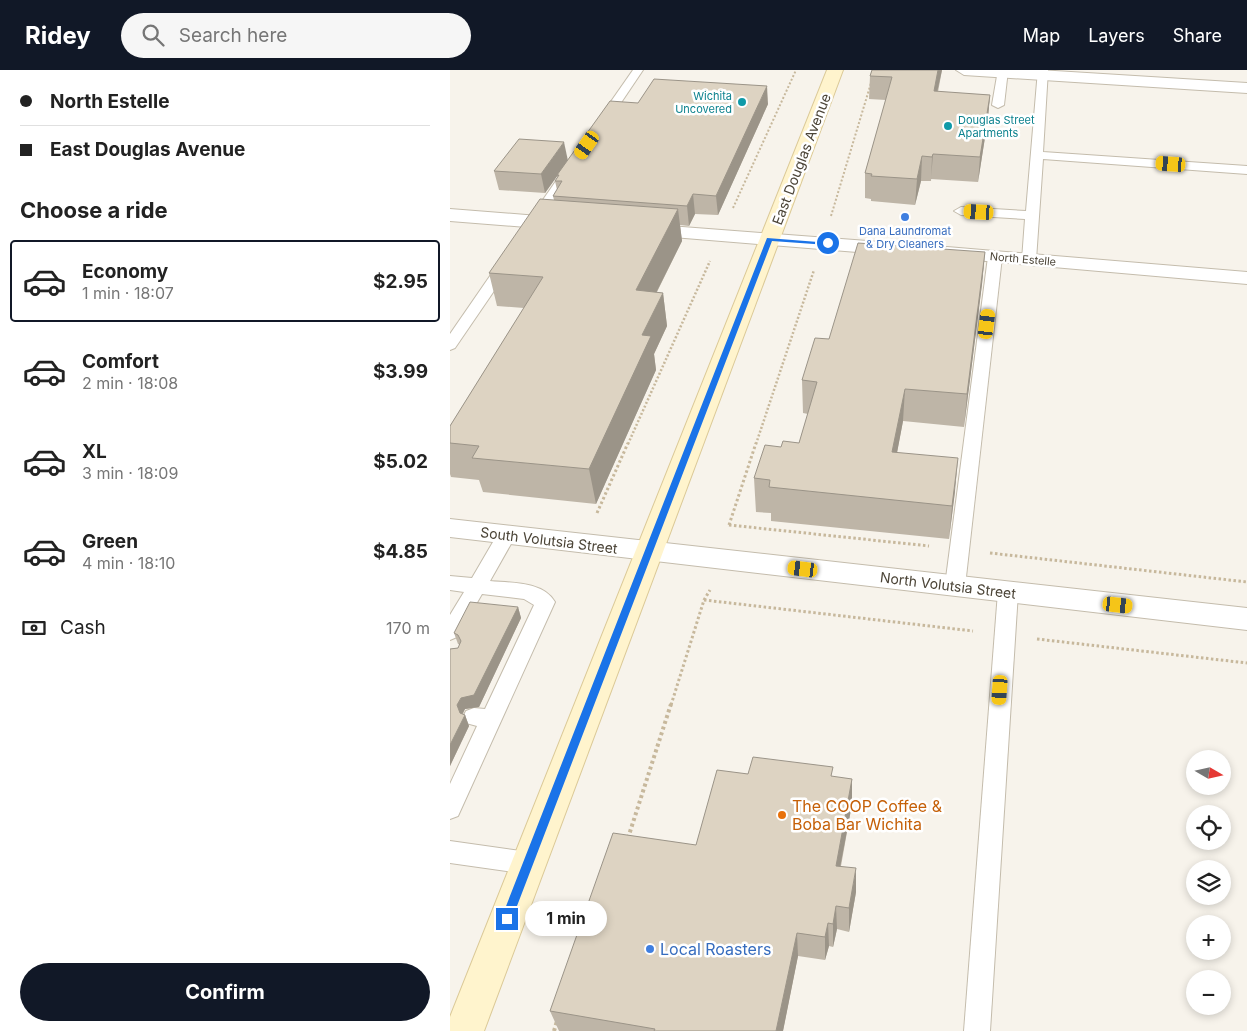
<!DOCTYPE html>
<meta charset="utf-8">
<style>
:root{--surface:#fff;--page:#f6f6f6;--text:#222;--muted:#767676;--line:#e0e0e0;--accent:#111827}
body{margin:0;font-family:Inter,sans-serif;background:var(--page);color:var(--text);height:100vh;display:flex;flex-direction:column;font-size:19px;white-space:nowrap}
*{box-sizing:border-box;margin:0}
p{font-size:16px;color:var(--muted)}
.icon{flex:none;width:28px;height:28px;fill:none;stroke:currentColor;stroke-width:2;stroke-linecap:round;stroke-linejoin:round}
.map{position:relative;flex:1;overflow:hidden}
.details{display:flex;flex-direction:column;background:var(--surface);width:450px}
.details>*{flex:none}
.top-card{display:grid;align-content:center;height:110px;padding:0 20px;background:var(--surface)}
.needle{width:32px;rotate:99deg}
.tools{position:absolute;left:736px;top:680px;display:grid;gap:10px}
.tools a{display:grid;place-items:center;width:45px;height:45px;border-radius:50%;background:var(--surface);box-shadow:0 2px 8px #0003;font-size:25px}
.end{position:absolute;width:22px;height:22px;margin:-11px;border:6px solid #1a73e8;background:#fff;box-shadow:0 0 0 2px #fff}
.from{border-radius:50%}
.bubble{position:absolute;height:35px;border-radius:18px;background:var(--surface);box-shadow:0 2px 8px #0003;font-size:16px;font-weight:700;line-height:35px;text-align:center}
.car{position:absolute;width:15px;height:30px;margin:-15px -8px;border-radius:6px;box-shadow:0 0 4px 1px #0007;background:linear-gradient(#f5c518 24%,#345 0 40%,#f5c518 0 76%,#345 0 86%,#f5c518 0)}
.top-card b{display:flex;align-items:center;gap:18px;height:48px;font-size:19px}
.top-card b+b{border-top:1px solid var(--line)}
.top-card i{width:12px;height:12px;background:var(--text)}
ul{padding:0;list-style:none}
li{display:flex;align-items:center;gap:15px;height:82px;margin:0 10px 8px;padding:0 10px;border:2px solid transparent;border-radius:5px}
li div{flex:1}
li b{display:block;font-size:19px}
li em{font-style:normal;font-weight:700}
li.active{border-color:var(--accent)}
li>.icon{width:45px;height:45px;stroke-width:1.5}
h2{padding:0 20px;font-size:22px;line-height:60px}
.pay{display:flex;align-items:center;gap:12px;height:55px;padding:0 20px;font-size:19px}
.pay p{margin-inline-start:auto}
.action{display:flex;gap:10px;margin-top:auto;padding:10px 20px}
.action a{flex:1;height:58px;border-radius:30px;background:var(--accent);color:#fff;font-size:20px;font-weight:700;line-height:58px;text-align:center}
header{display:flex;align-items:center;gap:30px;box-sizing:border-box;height:70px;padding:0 25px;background:var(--accent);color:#fff}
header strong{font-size:24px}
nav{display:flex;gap:28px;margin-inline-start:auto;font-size:18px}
.search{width:350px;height:45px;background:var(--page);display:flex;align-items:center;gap:12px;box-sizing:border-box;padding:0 18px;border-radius:28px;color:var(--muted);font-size:19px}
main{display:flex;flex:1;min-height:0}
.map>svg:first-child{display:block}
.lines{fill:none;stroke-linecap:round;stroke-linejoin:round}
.lane-casing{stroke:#c4bcac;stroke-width:2}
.street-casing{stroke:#c4bcac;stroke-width:2}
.secondary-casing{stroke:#dbc997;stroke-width:2}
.path-far3{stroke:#c7b89c;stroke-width:2;stroke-dasharray:2 2;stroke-linecap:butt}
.path-far2{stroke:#c7b89c;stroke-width:2.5;stroke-dasharray:2 2;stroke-linecap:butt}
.path-far1{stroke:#c7b89c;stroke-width:3;stroke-dasharray:2.5 2.5;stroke-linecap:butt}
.path{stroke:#c7b89c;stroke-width:4;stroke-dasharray:3 3;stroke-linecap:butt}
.lane{fill:#fff;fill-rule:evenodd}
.street{fill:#fff;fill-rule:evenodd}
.secondary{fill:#fff4cd;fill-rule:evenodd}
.wall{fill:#beb5a7}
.shaded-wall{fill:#9b9488}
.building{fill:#ddd3c2;stroke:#9b9488}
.route{fill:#1a73e8}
.culture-dot{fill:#0f9aa8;stroke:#fff;stroke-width:2}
.shop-dot{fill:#3f7fe0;stroke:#fff;stroke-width:2}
.food-dot{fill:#e8710a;stroke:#fff;stroke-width:2}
.labels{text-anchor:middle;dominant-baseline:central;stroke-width:5;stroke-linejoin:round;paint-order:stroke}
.far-culture-label{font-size:11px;fill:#0d838f;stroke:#fff;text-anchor:end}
.far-shop-label{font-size:11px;fill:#366cbe;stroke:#fff}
.far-street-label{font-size:11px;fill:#4c4538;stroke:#fff}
.street-label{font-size:14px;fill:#4c4538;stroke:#fff}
.near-food-label{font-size:16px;fill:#c56008;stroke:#fff;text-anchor:start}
.near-shop-label{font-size:16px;fill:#366cbe;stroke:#fff;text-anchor:start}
</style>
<header>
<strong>Ridey</strong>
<div class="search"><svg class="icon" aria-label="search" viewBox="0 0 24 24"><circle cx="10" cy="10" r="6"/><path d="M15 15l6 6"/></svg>Search here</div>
<nav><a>Map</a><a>Layers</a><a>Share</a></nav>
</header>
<main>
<section class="details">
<div class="top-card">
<b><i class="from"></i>North Estelle</b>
<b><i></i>East Douglas Avenue</b>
</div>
<h2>Choose a ride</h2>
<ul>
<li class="active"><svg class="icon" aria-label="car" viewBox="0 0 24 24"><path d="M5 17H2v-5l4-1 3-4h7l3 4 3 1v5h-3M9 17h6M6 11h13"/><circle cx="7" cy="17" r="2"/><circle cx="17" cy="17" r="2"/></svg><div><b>Economy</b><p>1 min · 18:07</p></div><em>$2.95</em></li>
<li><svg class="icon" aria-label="car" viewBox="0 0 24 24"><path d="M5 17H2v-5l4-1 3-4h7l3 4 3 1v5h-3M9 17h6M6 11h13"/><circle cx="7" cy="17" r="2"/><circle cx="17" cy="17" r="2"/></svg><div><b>Comfort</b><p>2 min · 18:08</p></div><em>$3.99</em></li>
<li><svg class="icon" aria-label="car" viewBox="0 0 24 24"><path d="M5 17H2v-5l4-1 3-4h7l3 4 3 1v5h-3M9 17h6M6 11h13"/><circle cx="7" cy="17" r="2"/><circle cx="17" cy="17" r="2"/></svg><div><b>XL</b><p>3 min · 18:09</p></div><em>$5.02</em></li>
<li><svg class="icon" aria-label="car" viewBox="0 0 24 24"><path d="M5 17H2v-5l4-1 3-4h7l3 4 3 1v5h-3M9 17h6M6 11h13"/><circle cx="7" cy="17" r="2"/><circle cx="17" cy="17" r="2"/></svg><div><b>Green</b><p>4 min · 18:10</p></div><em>$4.85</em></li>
</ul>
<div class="pay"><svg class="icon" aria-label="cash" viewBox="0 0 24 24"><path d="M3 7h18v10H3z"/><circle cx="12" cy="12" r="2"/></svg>Cash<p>170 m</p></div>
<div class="action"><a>Confirm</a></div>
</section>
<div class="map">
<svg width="797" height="961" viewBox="0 0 797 961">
<rect width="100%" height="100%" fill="#f7f3eb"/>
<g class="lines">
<defs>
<g id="lane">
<polygon points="183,0 193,0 156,55 148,55 146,53"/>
<polygon points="548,0 558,0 554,35 548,38 542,35"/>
<polygon points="588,0 598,0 593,82 797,96 797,104 593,89 586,190 579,194 574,193 572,190 575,149 511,145 504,141 511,137 576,141"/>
<polygon points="121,94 127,98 93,150 86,154 81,153 79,150 117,95"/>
<polygon points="545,183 552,187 515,516 512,521 505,523 498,521 495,516 538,187"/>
<polygon points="56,189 63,193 5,278 0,280 0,264 51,190"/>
<path d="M57,459L64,460L66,465L40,511C60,513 93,511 105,532L8,746L0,749V714L27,656L16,653L13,647L16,641L24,638L35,639L84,535L74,529L32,524L7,567L0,570V545L14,522L0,520V506L22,508L50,460Z"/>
<polygon points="558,515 565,517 568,522 540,961 514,961 548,522 551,517"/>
<polygon points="0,771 78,782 86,785 90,793 86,801 78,804 0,793"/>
</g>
<g id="street">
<polygon points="506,0 589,0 797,13 797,23 514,5"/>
<polygon points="0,139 113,148 120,150 123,154 120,158 113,160 0,151"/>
<polygon points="193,154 444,173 451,175 454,179 451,183 444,185 186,164 183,160 186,156"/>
<polygon points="497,177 797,202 797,214 490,187 487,183 490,179"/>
<polygon points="0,449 797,538 797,560 0,467"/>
</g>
<polygon id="secondary" points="377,0 393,0 34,961 0,961 0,947"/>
</defs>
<use href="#lane" class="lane-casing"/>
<use href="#street" class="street-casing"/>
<use href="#secondary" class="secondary-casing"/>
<g class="path-far3">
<polyline points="283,138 346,0"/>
<polyline points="381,146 421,13"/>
</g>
<g class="path-far2">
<polyline points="178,374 260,191"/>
<polyline points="306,374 364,200"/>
</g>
<g class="path-far1">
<polyline points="147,443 178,373"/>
<polyline points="279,455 479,476"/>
<polyline points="279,455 306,373"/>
<polyline points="540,483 797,512"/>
<polyline points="254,530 523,561"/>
<polyline points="587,569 797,593"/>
<polyline points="221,635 254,530 260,520"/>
</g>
<g class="path">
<polyline points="178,768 221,634"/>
<polyline points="104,961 107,951"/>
</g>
<use href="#lane" class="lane"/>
<use href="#street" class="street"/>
<use href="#secondary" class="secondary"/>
</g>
<g class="wall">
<polygon points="422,0 492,0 488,22 540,25 538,48 528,112 481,109 481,111 471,111 465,135 421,131 421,129 415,128 415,103 436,30 419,29 420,6"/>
<polygon points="188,33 318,34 268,145 245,144 239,156 230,155 232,171 207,222 213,223 217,256 204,284 206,300 146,434 33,422 29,410 1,407 0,404 0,356 74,238 47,236 39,203 104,130 103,126 107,120 105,111 108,108 107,106 95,123 49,120 44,101 118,91"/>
<polygon points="535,182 532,214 514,357 453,351 447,382 505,421 499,469 321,451 321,443 306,442 304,408 331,377 349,373 358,344 353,343 352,310 379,269"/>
<polygon points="68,537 71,548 29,637 15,639 13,644 15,645 19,656 0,696 0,579 8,578 10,575 8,574 4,563"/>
<polygon points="298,704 383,707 402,709 402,734 391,796 406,822 399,862 387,859 383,877 379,876 375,890 348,886 333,961 109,961 100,941 246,775"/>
</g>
<g class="shaded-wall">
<polygon points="488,0 492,0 482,45 484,21"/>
<polygon points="317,16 318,34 268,145 266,126"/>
<polygon points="540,25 538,48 528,112 530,87"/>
<polygon points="114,72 118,91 95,123 91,104"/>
<polygon points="483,84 481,109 481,111 482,87"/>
<polygon points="472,86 471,111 465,135 467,109"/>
<polygon points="243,124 245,144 239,156 237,136"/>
<polygon points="228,139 232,171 191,253 186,220"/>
<polygon points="535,182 532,214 514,357 517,324"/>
<polygon points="213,223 217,256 204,284 206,300 146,434 139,399 192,265"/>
<polygon points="455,319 453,351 441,415 442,382"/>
<polygon points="508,388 505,421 499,469 502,436"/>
<polygon points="68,537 71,548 29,637 15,639 11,646 7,635"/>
<polygon points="15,645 19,656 0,696 0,675"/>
<polygon points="402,709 402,734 386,819 386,796"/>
<polygon points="406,798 406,822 399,862 399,838"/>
<polygon points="386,836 387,859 383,877 383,854"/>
<polygon points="378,853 379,876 375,890 375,867"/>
<polygon points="347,863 348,886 333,961 326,961"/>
</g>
<g class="building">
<polygon points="422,0 488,0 484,21 540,25 530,87 483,84 482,87 472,86 467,109 421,106 422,104 415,103 442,7 420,6"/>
<polygon points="204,9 317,16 266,126 243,124 237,136 103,126 112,111 105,111 109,105 107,105 160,31 188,33"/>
<polygon points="69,69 114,72 91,104 44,101"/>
<polygon points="90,129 228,139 186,220 213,223 192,265 201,266 139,399 22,388 29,376 0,373 0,356 93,207 39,203"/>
<polygon points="408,173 535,182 517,324 455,319 442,382 508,388 502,436 319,417 320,410 304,408 315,375 331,377 333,371 349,373 367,312 352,310 365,268 379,269"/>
<polygon points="20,532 68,537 24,625 11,628 7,635 10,643 15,645 0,675 0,579 8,578 11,571 8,565 4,563"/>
<polygon points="303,687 383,697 381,706 402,709 386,796 406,798 399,838 386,836 383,854 378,853 375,867 347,863 326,961 204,961 205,959 100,941 163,763 246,775 267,700 298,704"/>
</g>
<polygon class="route" points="317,168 381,173 378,175 322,171 62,849 57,854 51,849"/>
<g class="culture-dot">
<circle cx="292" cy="32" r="5"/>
<circle cx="498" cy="56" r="5"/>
</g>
<g class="shop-dot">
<circle cx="455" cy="147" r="5"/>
<circle cx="200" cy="879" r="5"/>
</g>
<circle class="food-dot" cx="332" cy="745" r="5"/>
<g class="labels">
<g class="far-culture-label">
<text x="282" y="26">Wichita<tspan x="282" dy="13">Uncovered</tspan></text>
<text x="508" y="50" text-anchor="start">Douglas Street<tspan x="508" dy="13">Apartments</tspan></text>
</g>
<g class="far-shop-label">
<text x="455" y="161">Dana Laundromat<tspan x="455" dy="13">&amp; Dry Cleaners</tspan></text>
</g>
<g class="far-street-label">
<text transform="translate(573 189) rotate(5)">North Estelle</text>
</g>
<g class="street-label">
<text transform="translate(351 89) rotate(-69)">East Douglas Avenue</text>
<text transform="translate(99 470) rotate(7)">South Volutsia Street</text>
<text transform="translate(498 515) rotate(7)">North Volutsia Street</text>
</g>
<g class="near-food-label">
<text x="342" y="736">The COOP Coffee &amp;<tspan x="342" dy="18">Boba Bar Wichita</tspan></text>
</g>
<g class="near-shop-label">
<text x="210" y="879">Local Roasters</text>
</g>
</g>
</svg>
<div class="tools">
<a><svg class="needle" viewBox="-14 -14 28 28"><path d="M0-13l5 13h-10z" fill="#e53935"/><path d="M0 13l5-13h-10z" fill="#767676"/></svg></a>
<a><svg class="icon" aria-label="locate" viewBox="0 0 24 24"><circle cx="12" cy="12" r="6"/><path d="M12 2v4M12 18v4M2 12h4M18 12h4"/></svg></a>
<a><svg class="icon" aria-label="layers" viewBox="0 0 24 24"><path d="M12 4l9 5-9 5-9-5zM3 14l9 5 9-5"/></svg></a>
<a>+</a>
<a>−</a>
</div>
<i class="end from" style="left:378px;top:173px"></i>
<i class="end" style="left:57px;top:849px"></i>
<div class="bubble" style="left:75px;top:831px;width:82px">1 min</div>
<i class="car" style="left:137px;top:75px;rotate:215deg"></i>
<i class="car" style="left:721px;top:94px;rotate:274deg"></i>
<i class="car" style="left:529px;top:142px;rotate:273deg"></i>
<i class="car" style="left:537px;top:254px;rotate:7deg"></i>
<i class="car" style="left:353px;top:499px;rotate:277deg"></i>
<i class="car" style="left:668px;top:535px;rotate:96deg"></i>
<i class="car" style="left:550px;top:620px;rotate:184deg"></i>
</div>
</main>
